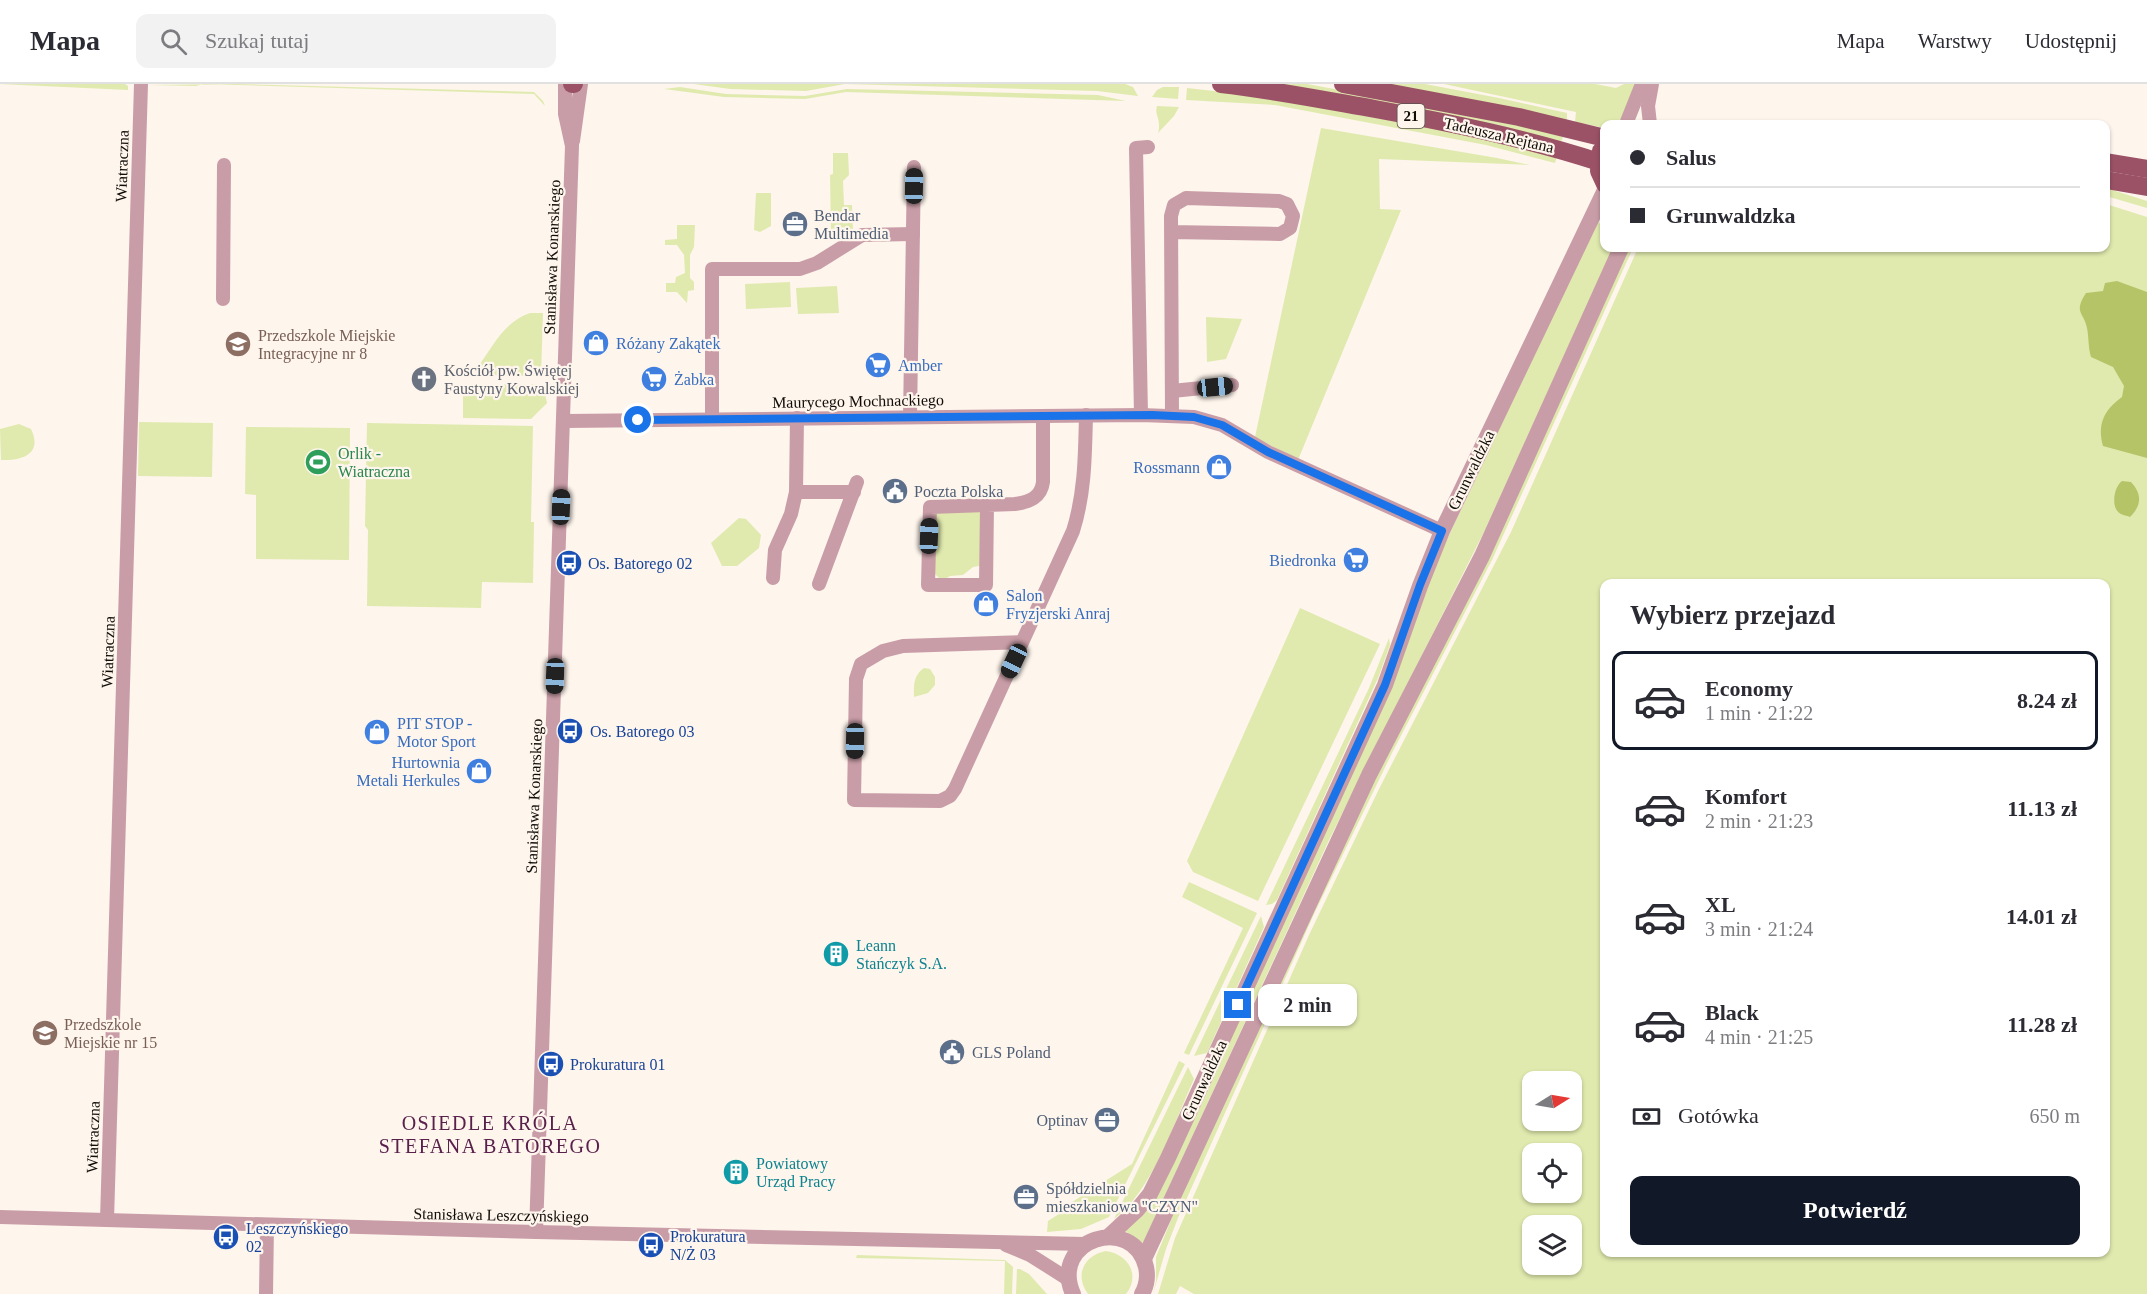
<!DOCTYPE html>
<html lang="pl">
<meta charset="utf-8">
<style>
:root{--surface:#fff;--page:#f2f2f3;--text:#2b2b33;--muted:#7c7c81;--line:#e1e1e2;--accent:#111827}
body{margin:0;font-family:"Times New Roman",serif;background:var(--page);color:var(--text);height:100vh;display:flex;flex-direction:column;font-size:22px;white-space:nowrap}
*{box-sizing:border-box;margin:0}
p{font-size:20px;color:var(--muted)}
.icon{flex:none;width:33px;height:33px;fill:none;stroke:currentColor;stroke-width:2;stroke-linecap:round;stroke-linejoin:round}
.map{position:relative;flex:1;overflow:hidden}
.drawer{position:absolute;left:1600px;top:495px;width:510px;height:678px;display:flex;flex-direction:column;background:var(--surface);border-radius:12px;box-shadow:0 2px 4px #0004}
.drawer>*{flex:none}
.hud{position:absolute;left:1600px;top:36px;width:510px;height:132px;border-radius:12px;box-shadow:0 2px 4px #0004;display:grid;align-content:center;height:132px;padding:0 30px;background:var(--surface)}
.needle{width:39px;rotate:79deg}
.controls{position:absolute;left:1522px;top:987px;display:grid;gap:12px}
.controls a{display:grid;place-items:center;width:60px;height:60px;border-radius:12px;background:var(--surface);box-shadow:0 2px 4px #0004;font-size:30px}
.end{position:absolute;width:27px;height:27px;margin:-14px;border:8px solid #1a73e8;background:#fff;box-shadow:0 0 0 3px #fff}
.from{border-radius:50%}
.bubble{position:absolute;height:42px;border-radius:12px;background:var(--surface);box-shadow:0 2px 4px #0004;font-size:20px;font-weight:800;line-height:42px;text-align:center}
.car{position:absolute;width:18px;height:36px;margin:-18px -9px;border-radius:8px;box-shadow:0 0 4px 2px #0007;background:linear-gradient(#222 24%,#8ab4d8 0 40%,#222 0 76%,#8ab4d8 0 86%,#222 0)}
.hud b{display:flex;align-items:center;gap:21px;height:57px;font-size:22px}
.hud b+b{border-top:2px solid var(--line)}
.hud i{width:15px;height:15px;background:var(--text)}
ul{padding:0;list-style:none}
li{display:flex;align-items:center;gap:18px;height:99px;margin:0 12px 9px;padding:0 18px;border:3px solid transparent;border-radius:12px}
li div{flex:1}
li b{display:block;font-size:22px}
li em{font-style:normal;font-weight:800}
li.on{border-color:var(--accent)}
li>.icon{width:54px;height:54px;stroke-width:1.5}
h2{padding:0 30px;font-size:27px;line-height:72px}
.pay{display:flex;align-items:center;gap:15px;height:66px;padding:0 30px;font-size:22px}
.pay p{margin-inline-start:auto}
.button{display:flex;gap:12px;margin-top:auto;padding:12px 30px}
.button a{flex:1;height:69px;border-radius:12px;background:var(--accent);color:#fff;font-size:24px;font-weight:800;line-height:69px;text-align:center}
header{display:flex;align-items:center;gap:36px;box-sizing:border-box;height:84px;padding:0 30px;background:var(--surface);border-bottom:2px solid var(--line)}
header strong{font-size:28px}
nav{display:flex;gap:33px;margin-inline-start:auto;font-size:21px}
.search{width:420px;height:54px;background:var(--page);display:flex;align-items:center;gap:15px;box-sizing:border-box;padding:0 21px;border-radius:12px;color:var(--muted);font-size:22px}
.map>svg:first-child{display:block}
.green{fill:#e0eaae;fill-rule:evenodd}
.forest{fill:#b6c468}
.lines{fill:none;stroke-linecap:round;stroke-linejoin:round}
.minor{stroke:#c99da7;stroke-width:14}
.tertiary{stroke:#c99da7;stroke-width:16}
.primary{stroke:#9b5266;stroke-width:18}
.route{stroke:#1a73e8;stroke-width:8}
.labels{text-anchor:middle;dominant-baseline:central;stroke-width:4.5;stroke-linejoin:round;paint-order:stroke}
.shield{fill:#fef5ed;stroke:#57524c;stroke-width:1.5}
.shield-label{font-size:15px;font-weight:bold;fill:#100c07}
.street-label{font-size:16px;fill:#100c07;stroke:#fef5ed}
.service-label{font-size:16px;fill:#4e5e75;stroke:#fef5ed;text-anchor:start}
.education-label{font-size:16px;fill:#785e54;stroke:#fef5ed;text-anchor:start}
.shop-label{font-size:16px;fill:#366cbe;stroke:#fef5ed;text-anchor:start}
.worship-label{font-size:16px;fill:#5b616d;stroke:#fef5ed;text-anchor:start}
.leisure-label{font-size:16px;fill:#27864d;stroke:#fef5ed;text-anchor:start}
.transit-label{font-size:16px;fill:#164399;stroke:#fef5ed;text-anchor:start}
.culture-label{font-size:16px;fill:#0d838f;stroke:#fef5ed;text-anchor:start}
.quarter-label{font-size:20px;letter-spacing:1.5px;fill:#58204b;stroke:#fef5ed}
</style>
<header>
<strong>Mapa</strong>
<div class="search"><svg class="icon" aria-label="search" viewBox="0 0 24 24"><circle cx="10" cy="10" r="6"/><path d="M15 15l6 6"/></svg>Szukaj tutaj</div>
<nav><a>Mapa</a><a>Warstwy</a><a>Udostępnij</a></nav>
</header>
<div class="map">
<svg width="2147" height="1210" viewBox="0 0 2147 1210">
<rect width="100%" height="100%" fill="#fef5ed"/>
<g class="green">
<polygon points="0,0 125,0 128,2 128,6"/>
<polygon points="203,0 196,2 148,1 234,0 534,8 543,17 545,22 534,10"/>
<polygon points="694,0 1125,0 1133,3 1138,12 1097,7 845,0 806,7 730,5"/>
<polygon points="1275,0 1307,0 1492,34 1563,53 1561,58 1493,40"/>
<polygon points="1388,0 1425,0 1499,14 1567,29 1567,36"/>
<polygon points="1444,0 1595,0 1616,4 1624,0 1636,0 1624,32 1616,39 1605,40 1605,44 1575,38 1576,28"/>
<polygon points="680,3 726,10 805,12 847,5 1098,11 1126,17 846,8 805,15 724,13 664,5"/>
<polygon points="1163,3 1179,3 1178,15 1152,13 1157,6"/>
<polygon points="1187,4 1259,12 1495,56 1557,72 1555,79 1486,61 1275,21 1186,16"/>
<path d="M1157,22L1179,23L1174,32L1158,49C1162,36 1154,31 1157,22Z"/>
<polygon points="1321,44 1497,74 1530,81 1379,75 1380,125 1401,126 1298,376 1255,353"/>
<polygon points="833,69 848,69 849,91 843,97 844,121 852,121 853,147 831,148 830,91 833,90"/>
<polygon points="2106,104 2147,117 2147,124 2106,112"/>
<polygon points="756,109 771,109 771,142 760,148 754,146"/>
<path d="M2106,120L2147,133V1210H1194L1180,1202L1176,1210H1158L1175,1154L1309,851L1379,705L1511,448L1638,164H2106ZM1605,500H2106V1168H1605ZM1533,998H1572V1036H1533ZM1533,1070H1572V1108H1533ZM1533,1142H1572V1180H1533Z"/>
<polygon points="1597,138 1605,142 1605,164 1613,164 1485,446 1330,754 1143,1159 1125,1147 1134,1138 1443,464"/>
<polygon points="677,141 695,141 694,163 690,171 690,194 694,198 694,206 688,207 687,219 677,208 666,208 666,199 675,199 676,193 685,189 684,171 677,161 665,161 665,156 677,155"/>
<polygon points="1629,164 1633,164 1492,476 1392,669 1314,830 1178,1134 1166,1165 1153,1210 1156,1197 1156,1173 1171,1136 1311,829"/>
<polygon points="790,198 791,223 746,225 745,200"/>
<polygon points="837,202 839,229 798,230 796,204"/>
<path d="M530,229H543L541,292L477,291L478,283C493,262 504,238 530,229Z"/>
<polygon points="1206,233 1242,235 1226,275 1207,278"/>
<polygon points="471,300 543,300 547,319 531,335 463,334 463,309 471,309"/>
<polygon points="139,338 213,339 212,393 138,392"/>
<polygon points="367,339 533,342 531,438 534,438 533,499 482,498 481,524 367,522 368,446 365,442"/>
<path d="M19,340L31,345C43,370 22,377 1,376L0,345Z"/>
<polygon points="246,343 350,344 349,476 256,475 256,411 245,410"/>
<polygon points="979,426 984,432 982,479 979,482 973,483 963,491 950,492 942,497 932,487 935,430 938,427"/>
<polygon points="739,434 746,435 761,451 759,464 737,482 722,482 711,459"/>
<polygon points="1300,524 1380,560 1258,817 1193,788 1187,777"/>
<polygon points="1389,554 1390,561 1378,594 1277,816 1272,820 1266,821 1369,604"/>
<path d="M924,584L930,585L935,593V601L928,609L914,613C914,601 913,592 924,584Z"/>
<polygon points="1189,798 1257,829 1189,971 1184,969 1243,844 1182,813"/>
<polygon points="1261,832 1264,843 1207,969 1194,972"/>
<polygon points="1179,977 1185,980 1109,1133 1081,1145 1047,1148 1048,1137 1059,1130 1058,1127 1132,1080"/>
<path d="M1188,983L1194,995C1174,1039 1152,1107 1114,1135Z"/>
<path d="M1106,1167C1128,1170 1141,1191 1126,1210H1088C1074,1191 1084,1171 1106,1167Z"/>
<polygon points="857,1171 1005,1176 1013,1183 1012,1210 1004,1210 1005,1177 856,1174"/>
<polygon points="1017,1185 1020,1185 1029,1190 1047,1210 1016,1210"/>
</g>
<g class="forest">
<path d="M2117,197L2147,208V374L2103,362C2097,340 2104,326 2122,313L2124,302L2113,283L2091,273C2088,263 2089,254 2087,244C2084,228 2073,229 2086,209L2103,207L2105,199Z"/>
<path d="M2122,397L2131,398C2142,410 2142,421 2130,433C2125,431 2119,431 2116,425C2112,417 2115,402 2122,397Z"/>
</g>
<g class="lines">
<g class="minor">
<polyline points="1626,40 1642,0"/>
<polyline points="1650,40 1648,22 1652,0"/>
<polyline points="573,57 581,0"/>
<polyline points="1171,148 1280,150 1290,144 1293,132 1287,120 1279,117 1186,114 1174,121 1171,132 1172,331"/>
<polyline points="223,215 224,81"/>
<polyline points="1172,307 1232,301"/>
<polyline points="1141,331 1136,64 1148,63"/>
<polyline points="910,333 914,83"/>
<polyline points="712,335 712,185 800,185 817,179 862,151 913,150"/>
<polyline points="564,337 1141,331 1194,333 1222,341 1268,368 1442,447"/>
<polyline points="796,408 854,408"/>
<path d="M987,421L986,501H928L930,423L1015,420C1029,418 1041,414 1043,398V332"/>
<polyline points="773,494 775,466 791,430 796,408 797,334"/>
<polyline points="819,500 857,398"/>
<path d="M1022,558L903,562L883,567L861,580L856,595L854,716L940,717L950,712L955,705L1073,447C1085,409 1085,371 1086,331"/>
<polyline points="0,1133 536,1148 1085,1160"/>
<polyline points="107,1136 141,0"/>
<polyline points="536,1148 572,62 565,30 565,0"/>
<polyline points="1006,1161 1030,1171 1068,1195"/>
<polyline points="266,1210 267,1141"/>
</g>
<g class="tertiary">
<polyline points="1109,1152 1137,1126 1150,1110 1168,1074 1385,601 1420,502 1442,447 1605,106"/>
<polyline points="1144,1175 1369,691 1482,472 1621,164"/>
<path d="M1073,1210C1049,1155 1133,1129 1146,1183C1148,1192 1147,1201 1142,1210"/>
</g>
<g class="primary">
<polyline points="572,0 574,0"/>
<path d="M1221,0C1273,6 1324,16 1375,25C1451,39 1525,54 1599,78"/>
<polyline points="1343,0 1519,33 1605,54"/>
<polyline points="1601,67 1599,87 1605,100"/>
<polyline points="2106,78 2147,85"/>
<polyline points="2106,96 2147,103"/>
</g>
</g>
<g class="lines">
<polyline class="route" points="638,336 1152,331 1194,333 1222,341 1268,368 1442,447 1420,501 1385,601 1238,921"/>
</g>
<defs>
<symbol id="office-disc" viewBox="-11 -11 22 22"><circle r="9.5" fill="#5c6f8a" stroke="#fef5ed"/><path d="M-6-3h4V-5.5h4V-3h4V5H-6ZM-1-4.5V-3h2v-1.5ZM-6 0V1H6V0Z" fill="#fff"/></symbol>
<symbol id="shop-disc" viewBox="-11 -11 22 22"><circle r="9.5" fill="#3f7fe0" stroke="#fef5ed"/><path d="M-5-2.5h2.3a2.7 3.5 0 0 1 5.4 0H5L5.5 6h-11ZM-1.5-2.5h3a1.5 2.3 0 0 0-3 0Z" fill="#fff"/></symbol>
<symbol id="school-disc" viewBox="-11 -11 22 22"><circle r="9.5" fill="#8d6e63" stroke="#fef5ed"/><path d="M0-5L7-2L0 1L-7-2ZM-4 1L0 2.5L4 1V4Q0 6-4 4Z" fill="#fff"/></symbol>
<symbol id="supermarket-disc" viewBox="-11 -11 22 22"><circle r="9.5" fill="#3f7fe0" stroke="#fef5ed"/><path d="M-6-5.5h2.5l.6 2H6L4.5 2H-2.5L-4.4-4H-6ZM-1.5 3.2a1.3 1.3 0 1 0 .1 0ZM3 3.2a1.3 1.3 0 1 0 .1 0Z" fill="#fff"/></symbol>
<symbol id="church-disc" viewBox="-11 -11 22 22"><circle r="9.5" fill="#6b7280" stroke="#fef5ed"/><path d="M-1.2-6h2.4v3.5h3.3v2.4h-3.3V6h-2.4V-.1h-3.3v-2.4h3.3Z" fill="#fff"/></symbol>
<symbol id="stadium-disc" viewBox="-11 -11 22 22"><circle r="9.5" fill="#2e9e5b" stroke="#fef5ed"/><path d="M0-5a6.5 5 0 1 0 0 10a6.5 5 0 1 0 0-10ZM-3.5-1.8h7v3.6h-7Z" fill="#fff"/></symbol>
<symbol id="civic-disc" viewBox="-11 -11 22 22"><circle r="9.5" fill="#5c6f8a" stroke="#fef5ed"/><path d="M-.6-6.5H3V-4.5H.6V-3L4-1V1h2V6H-6V1h2V-1L-.6-3ZM-1.2 2.5V6h2.4V2.5Z" fill="#fff"/></symbol>
<symbol id="bus-disc" viewBox="-11 -11 22 22"><circle r="9.5" fill="#1a4fb4" stroke="#fef5ed"/><path d="M-5-6H5V4H4V6H2V4H-2V6H-4V4H-5ZM-3.5-4V0h7V-4ZM-3.5 1.2v1.5H-2V1.2ZM2 1.2v1.5H3.5V1.2Z" fill="#fff"/></symbol>
<symbol id="building-disc" viewBox="-11 -11 22 22"><circle r="9.5" fill="#0f9aa8" stroke="#fef5ed"/><path d="M-4-6H4V6H1V3H-1V6H-4ZM-2.5-4.3h1.7v1.8h-1.7ZM.8-4.3h1.7v1.8H.8ZM-2.5-1h1.7V.8h-1.7ZM.8-1h1.7V.8H.8Z" fill="#fff"/></symbol>
</defs>
<g fill-rule="evenodd">
<use href="#office-disc" x="780" y="125" width="30" height="30"/>
<use href="#shop-disc" x="581" y="244" width="30" height="30"/>
<use href="#school-disc" x="223" y="245" width="30" height="30"/>
<use href="#supermarket-disc" x="863" y="266" width="30" height="30"/>
<use href="#church-disc" x="409" y="280" width="30" height="30"/>
<use href="#supermarket-disc" x="639" y="280" width="30" height="30"/>
<use href="#stadium-disc" x="303" y="363" width="30" height="30"/>
<use href="#shop-disc" x="1204" y="368" width="30" height="30"/>
<use href="#civic-disc" x="880" y="392" width="30" height="30"/>
<use href="#supermarket-disc" x="1341" y="461" width="30" height="30"/>
<use href="#bus-disc" x="554" y="464" width="30" height="30"/>
<use href="#shop-disc" x="971" y="505" width="30" height="30"/>
<use href="#bus-disc" x="555" y="632" width="30" height="30"/>
<use href="#shop-disc" x="362" y="633" width="30" height="30"/>
<use href="#shop-disc" x="464" y="672" width="30" height="30"/>
<use href="#building-disc" x="821" y="855" width="30" height="30"/>
<use href="#school-disc" x="30" y="934" width="30" height="30"/>
<use href="#civic-disc" x="937" y="953" width="30" height="30"/>
<use href="#bus-disc" x="536" y="965" width="30" height="30"/>
<use href="#office-disc" x="1092" y="1021" width="30" height="30"/>
<use href="#building-disc" x="721" y="1073" width="30" height="30"/>
<use href="#office-disc" x="1011" y="1098" width="30" height="30"/>
<use href="#bus-disc" x="211" y="1138" width="30" height="30"/>
<use href="#bus-disc" x="636" y="1146" width="30" height="30"/>
</g>
<g class="labels">
<rect class="shield" x="1397.5" y="20" width="27" height="24" rx="4.5"/>
<g class="shield-label">
<text x="1411" y="32">21</text>
</g>
<g class="street-label">
<text transform="translate(1499 51) rotate(13)">Tadeusza Rejtana</text>
<text transform="translate(122 82) rotate(-88)">Wiatraczna</text>
<text transform="translate(552 173) rotate(-88)">Stanisława Konarskiego</text>
<text transform="translate(858 317) rotate(-1)">Maurycego Mochnackiego</text>
<text transform="translate(1471 386) rotate(-64)">Grunwaldzka</text>
<text transform="translate(108 568) rotate(-88)">Wiatraczna</text>
<text transform="translate(534 712) rotate(-88)">Stanisława Konarskiego</text>
<text transform="translate(1204 996) rotate(-65)">Grunwaldzka</text>
<text transform="translate(93 1053) rotate(-88)">Wiatraczna</text>
<text transform="translate(501 1131) rotate(1)">Stanisława Leszczyńskiego</text>
</g>
<g class="service-label">
<text x="814" y="131">Bendar<tspan x="814" dy="18">Multimedia</tspan></text>
<text x="914" y="407">Poczta Polska</text>
<text x="972" y="968">GLS Poland</text>
<text x="1088" y="1036" text-anchor="end">Optinav</text>
<text x="1046" y="1104">Spółdzielnia<tspan x="1046" dy="18">mieszkaniowa "CZYN"</tspan></text>
</g>
<g class="education-label">
<text x="258" y="251">Przedszkole Miejskie<tspan x="258" dy="18">Integracyjne nr 8</tspan></text>
<text x="64" y="940">Przedszkole<tspan x="64" dy="18">Miejskie nr 15</tspan></text>
</g>
<g class="shop-label">
<text x="616" y="259">Różany Zakątek</text>
<text x="898" y="281">Amber</text>
<text x="674" y="295">Żabka</text>
<text x="1200" y="383" text-anchor="end">Rossmann</text>
<text x="1336" y="476" text-anchor="end">Biedronka</text>
<text x="1006" y="511">Salon<tspan x="1006" dy="18">Fryzjerski Anraj</tspan></text>
<text x="397" y="639">PIT STOP -<tspan x="397" dy="18">Motor Sport</tspan></text>
<text x="460" y="678" text-anchor="end">Hurtownia<tspan x="460" dy="18">Metali Herkules</tspan></text>
</g>
<g class="worship-label">
<text x="444" y="286">Kościół pw. Świętej<tspan x="444" dy="18">Faustyny Kowalskiej</tspan></text>
</g>
<g class="leisure-label">
<text x="338" y="369">Orlik -<tspan x="338" dy="18">Wiatraczna</tspan></text>
</g>
<g class="transit-label">
<text x="588" y="479">Os. Batorego 02</text>
<text x="590" y="647">Os. Batorego 03</text>
<text x="570" y="980">Prokuratura 01</text>
<text x="246" y="1144">Leszczyńskiego<tspan x="246" dy="18">02</tspan></text>
<text x="670" y="1152">Prokuratura<tspan x="670" dy="18">N/Ż 03</tspan></text>
</g>
<g class="culture-label">
<text x="856" y="861">Leann<tspan x="856" dy="18">Stańczyk S.A.</tspan></text>
<text x="756" y="1079">Powiatowy<tspan x="756" dy="18">Urząd Pracy</tspan></text>
</g>
<g class="quarter-label">
<text x="490" y="1039">OSIEDLE KRÓLA<tspan x="490" dy="23">STEFANA BATOREGO</tspan></text>
</g>
</g>
</svg>
<div class="controls">
<a><svg class="needle" viewBox="-14 -14 28 28"><path d="M0-13l5 13h-10z" fill="#e53935"/><path d="M0 13l5-13h-10z" fill="#7c7c81"/></svg></a>
<a><svg class="icon" aria-label="locate" viewBox="0 0 24 24"><circle cx="12" cy="12" r="6"/><path d="M12 2v4M12 18v4M2 12h4M18 12h4"/></svg></a>
<a><svg class="icon" aria-label="layers" viewBox="0 0 24 24"><path d="M12 4l9 5-9 5-9-5zM3 14l9 5 9-5"/></svg></a>
</div>
<i class="end from" style="left:638px;top:336px"></i>
<i class="end" style="left:1238px;top:921px"></i>
<div class="bubble" style="left:1258px;top:900px;width:99px">2 min</div>
<i class="car" style="left:914px;top:102px;rotate:1deg"></i>
<i class="car" style="left:1215px;top:303px;rotate:84deg"></i>
<i class="car" style="left:561px;top:423px;rotate:2deg"></i>
<i class="car" style="left:929px;top:452px;rotate:2deg"></i>
<i class="car" style="left:1014px;top:577px;rotate:205deg"></i>
<i class="car" style="left:555px;top:592px;rotate:182deg"></i>
<i class="car" style="left:855px;top:657px;rotate:181deg"></i>
<div class="hud">
<b><i class="from"></i>Salus</b>
<b><i></i>Grunwaldzka</b>
</div>
<section class="drawer">
<h2>Wybierz przejazd</h2>
<ul>
<li class="on"><svg class="icon" aria-label="car" viewBox="0 0 24 24"><path d="M5 17H2v-5l4-1 3-4h7l3 4 3 1v5h-3M9 17h6M6 11h13"/><circle cx="7" cy="17" r="2"/><circle cx="17" cy="17" r="2"/></svg><div><b>Economy</b><p>1 min · 21:22</p></div><em>8.24 zł</em></li>
<li><svg class="icon" aria-label="car" viewBox="0 0 24 24"><path d="M5 17H2v-5l4-1 3-4h7l3 4 3 1v5h-3M9 17h6M6 11h13"/><circle cx="7" cy="17" r="2"/><circle cx="17" cy="17" r="2"/></svg><div><b>Komfort</b><p>2 min · 21:23</p></div><em>11.13 zł</em></li>
<li><svg class="icon" aria-label="car" viewBox="0 0 24 24"><path d="M5 17H2v-5l4-1 3-4h7l3 4 3 1v5h-3M9 17h6M6 11h13"/><circle cx="7" cy="17" r="2"/><circle cx="17" cy="17" r="2"/></svg><div><b>XL</b><p>3 min · 21:24</p></div><em>14.01 zł</em></li>
<li><svg class="icon" aria-label="car" viewBox="0 0 24 24"><path d="M5 17H2v-5l4-1 3-4h7l3 4 3 1v5h-3M9 17h6M6 11h13"/><circle cx="7" cy="17" r="2"/><circle cx="17" cy="17" r="2"/></svg><div><b>Black</b><p>4 min · 21:25</p></div><em>11.28 zł</em></li>
</ul>
<div class="pay"><svg class="icon" aria-label="cash" viewBox="0 0 24 24"><path d="M3 7h18v10H3z"/><circle cx="12" cy="12" r="2"/></svg>Gotówka<p>650 m</p></div>
<div class="button"><a>Potwierdź</a></div>
</section>
</div>
